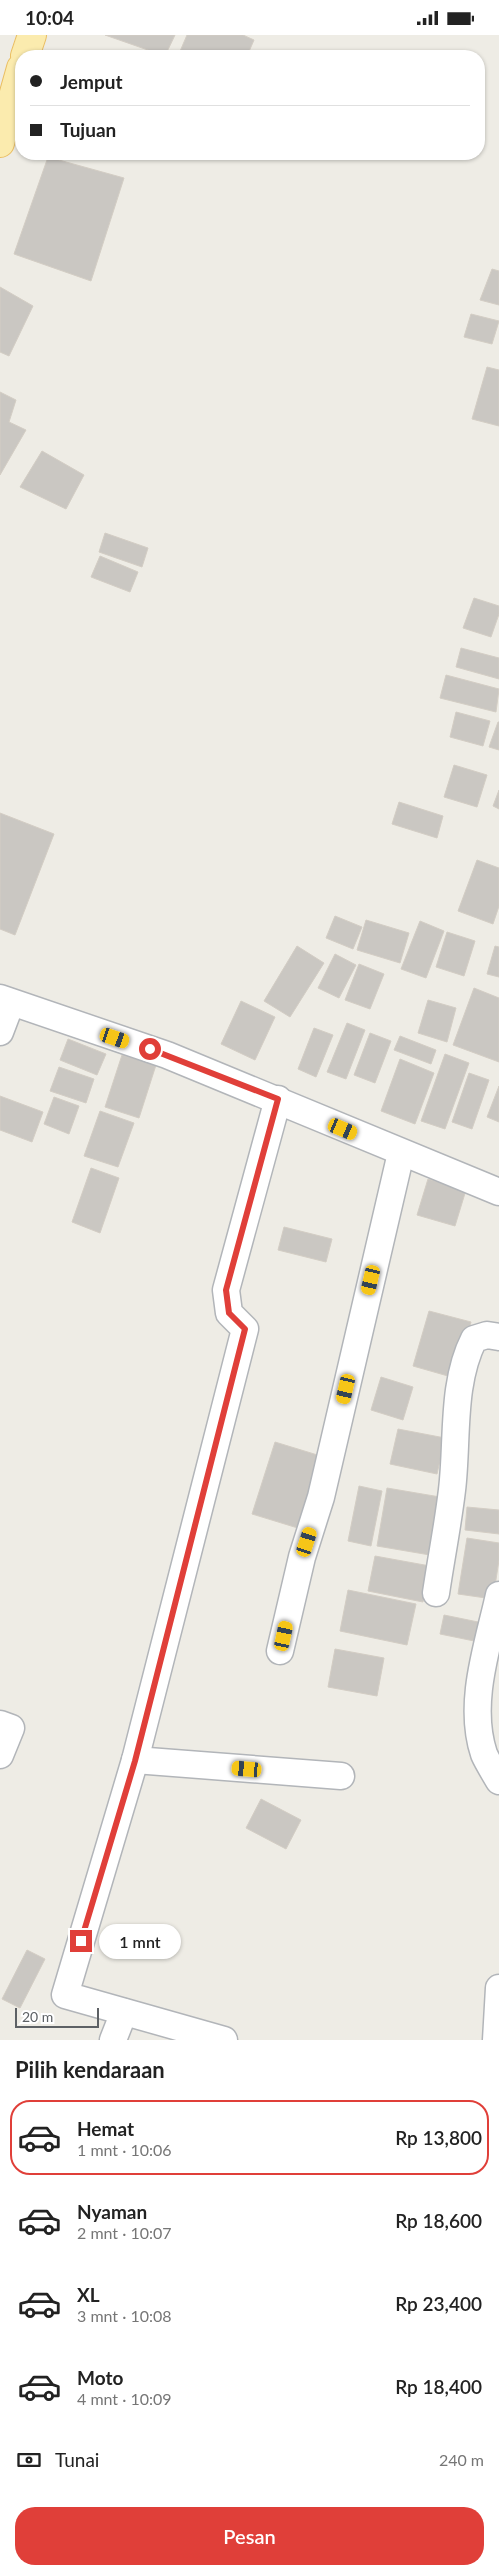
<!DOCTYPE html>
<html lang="id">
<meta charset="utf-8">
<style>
:root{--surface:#fff;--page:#f2f2f2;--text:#222;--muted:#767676;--line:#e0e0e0;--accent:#e03f39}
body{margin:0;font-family:Lato,sans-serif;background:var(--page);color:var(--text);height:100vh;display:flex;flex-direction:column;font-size:19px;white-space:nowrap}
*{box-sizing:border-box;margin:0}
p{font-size:16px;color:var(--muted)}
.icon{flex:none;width:28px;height:28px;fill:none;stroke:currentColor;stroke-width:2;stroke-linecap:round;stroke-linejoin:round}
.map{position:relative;height:2005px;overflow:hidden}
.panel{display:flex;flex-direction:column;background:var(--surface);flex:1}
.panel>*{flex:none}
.top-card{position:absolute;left:15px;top:15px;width:470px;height:110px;border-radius:20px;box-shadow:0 1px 4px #0004;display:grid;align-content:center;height:110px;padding:0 15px;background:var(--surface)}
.scale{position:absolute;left:15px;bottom:12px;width:84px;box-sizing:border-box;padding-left:5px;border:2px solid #5d6165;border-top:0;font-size:14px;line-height:18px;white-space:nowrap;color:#5d6165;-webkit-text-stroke:4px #fff;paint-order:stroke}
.end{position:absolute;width:22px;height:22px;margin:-11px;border:6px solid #e03f39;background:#fff;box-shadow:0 0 0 2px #fff}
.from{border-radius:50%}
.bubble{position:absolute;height:35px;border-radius:18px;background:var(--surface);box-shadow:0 1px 4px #0004;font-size:16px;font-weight:600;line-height:35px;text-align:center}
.car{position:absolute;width:15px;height:30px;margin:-15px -8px;border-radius:6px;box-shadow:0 0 4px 1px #0007;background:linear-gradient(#f5c518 24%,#345 0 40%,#f5c518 0 76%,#345 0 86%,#f5c518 0)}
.top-card b{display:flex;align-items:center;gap:18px;height:48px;font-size:19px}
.top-card b+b{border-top:1px solid var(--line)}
.top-card i{width:12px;height:12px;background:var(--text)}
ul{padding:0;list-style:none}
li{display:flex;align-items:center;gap:15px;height:75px;margin:0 10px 8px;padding:0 5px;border:2px solid transparent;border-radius:20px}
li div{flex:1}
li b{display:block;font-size:19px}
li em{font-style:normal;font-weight:600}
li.current{border-color:var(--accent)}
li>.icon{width:45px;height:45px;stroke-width:1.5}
h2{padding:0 15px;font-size:22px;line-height:60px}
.pay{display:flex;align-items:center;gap:12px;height:55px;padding:0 15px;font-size:19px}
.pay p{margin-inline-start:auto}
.button{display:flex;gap:10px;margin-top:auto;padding:10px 15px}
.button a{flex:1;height:58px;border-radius:20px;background:var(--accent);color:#fff;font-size:20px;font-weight:600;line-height:58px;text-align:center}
.status{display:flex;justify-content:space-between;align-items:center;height:35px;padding:0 25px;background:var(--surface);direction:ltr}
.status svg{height:14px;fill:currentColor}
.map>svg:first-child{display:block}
.building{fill:#cac7c2;stroke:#d3cdc4}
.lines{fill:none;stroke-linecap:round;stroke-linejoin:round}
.minor-casing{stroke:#b2b5b9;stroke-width:29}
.primary-casing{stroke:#eabe62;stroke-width:30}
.minor{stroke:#fff;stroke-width:26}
.primary{stroke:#fbebae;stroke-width:28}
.route{stroke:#e03f39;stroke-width:6}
</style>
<div class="status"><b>10:04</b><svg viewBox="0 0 49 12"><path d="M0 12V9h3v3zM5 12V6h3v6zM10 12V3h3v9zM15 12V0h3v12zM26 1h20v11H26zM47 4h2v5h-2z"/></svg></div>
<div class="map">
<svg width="499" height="2005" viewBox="0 0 499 2005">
<rect width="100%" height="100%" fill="#eeece5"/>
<g class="building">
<polygon points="105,0 175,0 165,21"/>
<polygon points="187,0 243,0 254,5 247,21 178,21"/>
<polygon points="48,122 124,143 91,246 14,219"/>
<polygon points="492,234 499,236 499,270 480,265"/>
<polygon points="0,252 33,271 9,321 0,317"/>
<polygon points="471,279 499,286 492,309 464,302"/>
<polygon points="487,332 499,335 499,391 472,384"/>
<polygon points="0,357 16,365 9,387 26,395 0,440"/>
<polygon points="42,416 84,440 66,474 20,452"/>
<polygon points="105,498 148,513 142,532 99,517"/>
<polygon points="100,521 138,537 130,557 91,542"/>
<polygon points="474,563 499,571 499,579 491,602 463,593"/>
<polygon points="461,613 499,623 499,644 456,632"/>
<polygon points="446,640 499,654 496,677 440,663"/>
<polygon points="456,677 490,686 483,711 450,702"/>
<polygon points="498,687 499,687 499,715 489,712"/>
<polygon points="454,730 487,740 477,772 444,762"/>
<polygon points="499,755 499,774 493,771"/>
<polygon points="399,767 443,781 437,803 392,789"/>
<polygon points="0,778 54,799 15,900 0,894"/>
<polygon points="477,825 499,833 499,871 493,889 458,876"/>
<polygon points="335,881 362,892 353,914 326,903"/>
<polygon points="366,885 409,898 400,928 357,915"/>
<polygon points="420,886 444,896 426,943 401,934"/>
<polygon points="447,897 475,906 464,941 436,932"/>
<polygon points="297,911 324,928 290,982 264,966"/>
<polygon points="495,911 499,912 499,942 487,939"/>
<polygon points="335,919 356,930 339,963 318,953"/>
<polygon points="359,929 384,939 370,974 345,965"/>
<polygon points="474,953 499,963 499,1027 453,1010"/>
<polygon points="428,965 456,973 447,1007 418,998"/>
<polygon points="241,966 275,982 255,1025 221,1009"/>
<polygon points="347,988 365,995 346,1044 327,1037"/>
<polygon points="314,993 333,1000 316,1042 298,1034"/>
<polygon points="370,998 391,1006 375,1048 354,1040"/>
<polygon points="400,1001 436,1015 431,1029 394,1015"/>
<polygon points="68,1004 106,1019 97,1040 60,1025"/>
<polygon points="445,1019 469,1028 445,1094 421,1086"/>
<polygon points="122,1020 156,1030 139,1083 105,1072"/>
<polygon points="400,1024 434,1038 415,1089 381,1076"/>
<polygon points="59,1032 94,1044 86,1068 50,1056"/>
<polygon points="469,1038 489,1045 472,1094 452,1087"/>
<polygon points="499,1051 499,1087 487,1082"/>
<polygon points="0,1061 43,1077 32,1107 0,1095"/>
<polygon points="54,1062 79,1071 69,1099 44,1089"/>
<polygon points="100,1076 134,1088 118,1132 84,1121"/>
<polygon points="91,1133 119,1143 100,1198 72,1187"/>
<polygon points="428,1144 466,1155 455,1191 417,1180"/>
<polygon points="284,1192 332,1204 326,1227 278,1215"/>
<polygon points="429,1276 471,1287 455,1343 413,1331"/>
<polygon points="381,1342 413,1352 403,1385 371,1375"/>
<polygon points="398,1394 445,1403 437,1439 390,1429"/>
<polygon points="275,1407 324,1422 301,1494 252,1479"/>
<polygon points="359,1451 382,1456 371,1511 348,1506"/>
<polygon points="387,1453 440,1462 430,1520 377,1511"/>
<polygon points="467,1472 499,1475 499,1499 465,1495"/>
<polygon points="467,1503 499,1508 499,1525 493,1564 458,1559"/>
<polygon points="375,1521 430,1531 423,1567 368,1556"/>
<polygon points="348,1555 416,1569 407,1610 340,1596"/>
<polygon points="444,1580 483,1588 479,1607 440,1599"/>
<polygon points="335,1614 384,1623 377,1661 328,1652"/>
<polygon points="261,1764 301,1785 286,1814 246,1793"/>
<polygon points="27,1915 45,1924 20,1973 2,1964"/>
</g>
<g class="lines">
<defs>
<g id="minor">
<polyline points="0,963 167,1020 499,1157"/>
<polyline points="0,997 11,968"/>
<path d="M436,1558C441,1524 448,1489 452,1455C458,1406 451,1349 474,1304L487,1300L499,1302"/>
<path d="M499,1560C488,1610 467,1668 484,1719C488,1728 494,1737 499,1746"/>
<polyline points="280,1616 302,1522 321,1462 401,1118"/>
<polyline points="0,1689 11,1693 0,1720"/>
<polyline points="135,1725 341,1741"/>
<polyline points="113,2005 124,1977"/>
<polyline points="224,2005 65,1960 135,1725 245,1294 229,1278 226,1255 278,1064"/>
<polyline points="496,2005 499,1953"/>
</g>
<g id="primary">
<polyline points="25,21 32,0"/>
<polyline points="0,108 21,33"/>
</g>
</defs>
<use href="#minor" class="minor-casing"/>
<use href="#primary" class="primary-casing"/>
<use href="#minor" class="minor"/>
<use href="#primary" class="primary"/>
</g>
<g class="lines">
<polyline class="route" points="81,1906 135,1726 245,1294 229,1278 226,1255 278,1064 150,1014"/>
</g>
</svg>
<div class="scale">20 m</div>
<i class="end from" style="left:150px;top:1014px"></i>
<i class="end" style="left:81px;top:1906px"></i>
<div class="bubble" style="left:99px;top:1889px;width:82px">1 mnt</div>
<i class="car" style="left:115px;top:1003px;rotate:109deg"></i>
<i class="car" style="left:343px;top:1094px;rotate:113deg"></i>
<i class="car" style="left:371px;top:1245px;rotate:193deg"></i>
<i class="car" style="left:346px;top:1354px;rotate:193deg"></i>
<i class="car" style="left:307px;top:1507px;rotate:18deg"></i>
<i class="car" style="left:284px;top:1601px;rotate:12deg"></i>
<i class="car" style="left:247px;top:1734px;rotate:275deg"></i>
<div class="top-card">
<b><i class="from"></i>Jemput</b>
<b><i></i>Tujuan</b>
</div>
</div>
<section class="panel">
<h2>Pilih kendaraan</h2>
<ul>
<li class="current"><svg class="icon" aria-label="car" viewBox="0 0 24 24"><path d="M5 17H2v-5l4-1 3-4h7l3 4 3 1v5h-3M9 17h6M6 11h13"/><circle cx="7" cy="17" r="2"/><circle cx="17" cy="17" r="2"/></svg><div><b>Hemat</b><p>1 mnt · 10:06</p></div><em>Rp 13,800</em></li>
<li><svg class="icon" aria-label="car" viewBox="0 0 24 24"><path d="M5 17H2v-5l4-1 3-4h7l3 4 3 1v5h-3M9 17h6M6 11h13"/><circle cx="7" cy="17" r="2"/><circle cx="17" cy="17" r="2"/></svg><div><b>Nyaman</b><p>2 mnt · 10:07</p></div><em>Rp 18,600</em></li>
<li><svg class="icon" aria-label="car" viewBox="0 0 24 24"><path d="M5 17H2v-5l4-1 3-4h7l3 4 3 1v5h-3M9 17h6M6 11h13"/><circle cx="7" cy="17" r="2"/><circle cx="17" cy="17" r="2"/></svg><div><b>XL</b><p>3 mnt · 10:08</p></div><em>Rp 23,400</em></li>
<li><svg class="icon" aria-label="car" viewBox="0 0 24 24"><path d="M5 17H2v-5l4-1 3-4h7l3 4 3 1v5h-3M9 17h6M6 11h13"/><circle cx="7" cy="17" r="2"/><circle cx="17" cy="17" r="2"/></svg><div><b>Moto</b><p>4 mnt · 10:09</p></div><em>Rp 18,400</em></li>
</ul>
<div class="pay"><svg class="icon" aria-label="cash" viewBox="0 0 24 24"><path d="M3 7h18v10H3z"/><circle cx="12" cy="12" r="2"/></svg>Tunai<p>240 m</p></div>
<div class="button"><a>Pesan</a></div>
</section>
